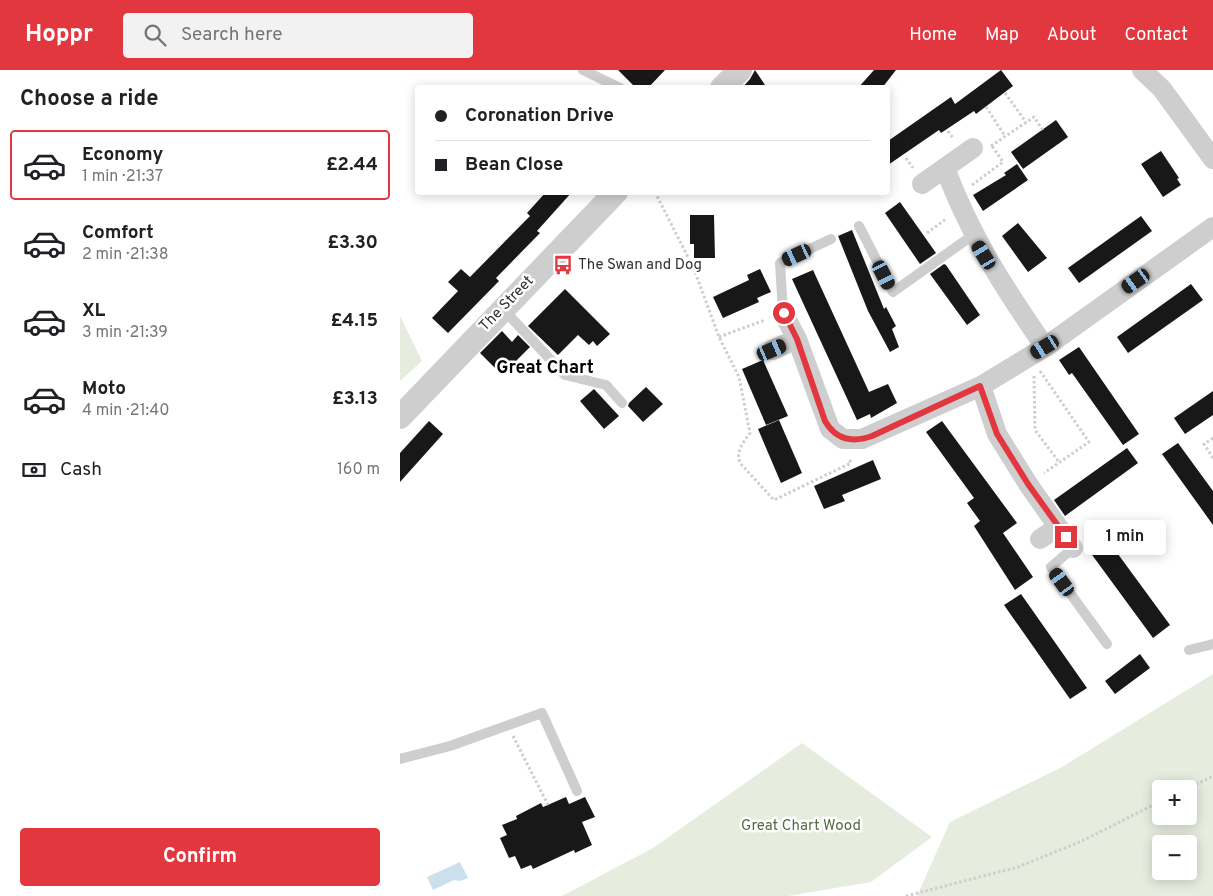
<!DOCTYPE html>
<meta charset="utf-8">
<style>
:root{--surface:#fff;--page:#f2f2f2;--text:#202124;--muted:#757577;--line:#e0e0e0;--accent:#e33740}
body{margin:0;font-family:Overpass,sans-serif;background:var(--page);color:var(--text);height:100vh;display:flex;flex-direction:column;font-size:19px;white-space:nowrap}
*{box-sizing:border-box;margin:0}
p{font-size:16px;color:var(--muted)}
.icon{flex:none;width:28px;height:28px;fill:none;stroke:currentColor;stroke-width:2;stroke-linecap:round;stroke-linejoin:round}
.map{position:relative;flex:1;overflow:hidden}
.drawer{display:flex;flex-direction:column;background:var(--surface);width:400px}
.drawer>*{flex:none}
.guide{position:absolute;left:15px;top:15px;width:475px;height:110px;border-radius:5px;box-shadow:0 2px 12px #0003;display:grid;align-content:center;height:110px;padding:0 20px;background:var(--surface)}
.buttons{position:absolute;left:752px;top:710px;display:grid;gap:10px}
.buttons a{display:grid;place-items:center;width:45px;height:45px;border-radius:5px;background:var(--surface);box-shadow:0 2px 12px #0003;font-size:25px}
.end{position:absolute;width:22px;height:22px;margin:-11px;border:6px solid #e33740;background:#fff;box-shadow:0 0 0 2px #fff}
.from{border-radius:50%}
.bubble{position:absolute;height:35px;border-radius:5px;background:var(--surface);box-shadow:0 2px 12px #0003;font-size:16px;font-weight:700;line-height:35px;text-align:center}
.car{position:absolute;width:15px;height:30px;margin:-15px -8px;border-radius:6px;box-shadow:0 0 4px 1px #0007;background:linear-gradient(#222 24%,#8ab4d8 0 40%,#222 0 76%,#8ab4d8 0 86%,#222 0)}
.guide b{display:flex;align-items:center;gap:18px;height:48px;font-size:19px}
.guide b+b{border-top:1px solid var(--line)}
.guide i{width:12px;height:12px;background:var(--text)}
ul{padding:0;list-style:none}
li{display:flex;align-items:center;gap:15px;height:70px;margin:0 10px 8px;padding:0 10px;border:2px solid transparent;border-radius:5px}
li div{flex:1}
li b{display:block;font-size:19px}
li em{font-style:normal;font-weight:700}
li.active{border-color:var(--accent)}
li>.icon{width:45px;height:45px;stroke-width:1.5}
h2{padding:0 20px;font-size:22px;line-height:60px}
.pay{display:flex;align-items:center;gap:12px;height:55px;padding:0 20px;font-size:19px}
.pay p{margin-inline-start:auto}
.action{display:flex;gap:10px;margin-top:auto;padding:10px 20px}
.action a{flex:1;height:58px;border-radius:5px;background:var(--accent);color:#fff;font-size:20px;font-weight:700;line-height:58px;text-align:center}
header{display:flex;align-items:center;gap:30px;box-sizing:border-box;height:70px;padding:0 25px;background:var(--accent);color:#fff}
header strong{font-size:24px}
nav{display:flex;gap:28px;margin-inline-start:auto;font-size:18px}
.search{width:350px;height:45px;background:var(--page);display:flex;align-items:center;gap:12px;box-sizing:border-box;padding:0 18px;border-radius:5px;color:var(--muted);font-size:19px}
main{display:flex;flex:1;min-height:0}
.map>svg:first-child{display:block}
.green{fill:#e6eddf;fill-rule:evenodd}
.water{fill:#ccdfec}
.building{fill:#181818}
.lines{fill:none;stroke-linecap:round;stroke-linejoin:round}
.path{stroke:#cecece;stroke-width:3;stroke-dasharray:2.5 2.5;stroke-linecap:butt}
.service{stroke:#cecece;stroke-width:10}
.minor{stroke:#cecece;stroke-width:20}
.tertiary{stroke:#cecece;stroke-width:24}
.route{stroke:#e33740;stroke-width:6}
.labels{text-anchor:middle;dominant-baseline:central;stroke-width:5;stroke-linejoin:round;paint-order:stroke}
.poi-label{font-size:15px;fill:#313131;stroke:#fff;text-anchor:start}
.street-label{font-size:15px;fill:#313131;stroke:#fff}
.park-label{font-size:15px;fill:#536d3e;stroke:#fff}
.quarter-label{font-size:18px;font-weight:bold;fill:#000;stroke:#fff}
</style>
<header>
<strong>Hoppr</strong>
<div class="search"><svg class="icon" aria-label="search" viewBox="0 0 24 24"><circle cx="10" cy="10" r="6"/><path d="M15 15l6 6"/></svg>Search here</div>
<nav><a>Home</a><a>Map</a><a>About</a><a>Contact</a></nav>
</header>
<main>
<section class="drawer">
<h2>Choose a ride</h2>
<ul>
<li class="active"><svg class="icon" aria-label="car" viewBox="0 0 24 24"><path d="M5 17H2v-5l4-1 3-4h7l3 4 3 1v5h-3M9 17h6M6 11h13"/><circle cx="7" cy="17" r="2"/><circle cx="17" cy="17" r="2"/></svg><div><b>Economy</b><p>1 min · 21:37</p></div><em>£2.44</em></li>
<li><svg class="icon" aria-label="car" viewBox="0 0 24 24"><path d="M5 17H2v-5l4-1 3-4h7l3 4 3 1v5h-3M9 17h6M6 11h13"/><circle cx="7" cy="17" r="2"/><circle cx="17" cy="17" r="2"/></svg><div><b>Comfort</b><p>2 min · 21:38</p></div><em>£3.30</em></li>
<li><svg class="icon" aria-label="car" viewBox="0 0 24 24"><path d="M5 17H2v-5l4-1 3-4h7l3 4 3 1v5h-3M9 17h6M6 11h13"/><circle cx="7" cy="17" r="2"/><circle cx="17" cy="17" r="2"/></svg><div><b>XL</b><p>3 min · 21:39</p></div><em>£4.15</em></li>
<li><svg class="icon" aria-label="car" viewBox="0 0 24 24"><path d="M5 17H2v-5l4-1 3-4h7l3 4 3 1v5h-3M9 17h6M6 11h13"/><circle cx="7" cy="17" r="2"/><circle cx="17" cy="17" r="2"/></svg><div><b>Moto</b><p>4 min · 21:40</p></div><em>£3.13</em></li>
</ul>
<div class="pay"><svg class="icon" aria-label="cash" viewBox="0 0 24 24"><path d="M3 7h18v10H3z"/><circle cx="12" cy="12" r="2"/></svg>Cash<p>160 m</p></div>
<div class="action"><a>Confirm</a></div>
</section>
<div class="map">
<svg width="813" height="826" viewBox="0 0 813 826">
<rect width="100%" height="100%" fill="#fff"/>
<g class="green">
<polygon points="0,246 22,291 0,311"/>
<path d="M813,604V826H517L550,752L662,697ZM761,719H789V746H761ZM761,774H789V801H761Z"/>
<polygon points="402,673 532,767 471,812 388,826 162,826 253,778"/>
</g>
<polygon class="water" points="60,792 68,808 60,811 54,810 33,820 27,807"/>
<g class="building">
<polygon points="218,0 265,0 248,18 236,18"/>
<polygon points="355,0 367,18 342,18 350,9"/>
<polygon points="474,0 496,0 482,18 458,18"/>
<polygon points="601,0 613,16 576,44 574,41 541,63 539,60 488,95 488,71 551,27 555,34"/>
<polygon points="656,50 668,67 623,99 611,82"/>
<polygon points="761,81 779,108 777,109 781,115 763,127 741,94"/>
<polygon points="617,94 628,110 583,141 573,125 606,105 604,103"/>
<polygon points="146,122 172,122 137,161 140,163 96,208 99,211 48,263 32,248 58,221 48,212 61,199 70,207 130,146 127,143"/>
<polygon points="500,132 536,183 520,194 485,143"/>
<polygon points="290,145 314,145 315,188 294,188 294,174 290,174"/>
<polygon points="741,146 752,161 679,213 668,198"/>
<polygon points="618,153 647,188 628,202 602,166"/>
<polygon points="452,160 484,239 486,237 496,256 492,259 499,277 490,282 468,241 438,166"/>
<polygon points="544,194 546,195 580,245 567,255 530,204"/>
<polygon points="360,199 371,222 357,228 359,232 323,248 313,227 349,210 347,205"/>
<polygon points="413,200 469,322 488,314 497,333 471,348 470,344 457,350 392,209"/>
<polygon points="791,214 803,230 728,283 717,267"/>
<polygon points="165,219 210,264 197,276 193,271 189,275 178,265 158,285 128,256"/>
<polygon points="102,261 112,272 118,265 130,277 107,300 101,294 96,299 80,283"/>
<polygon points="679,277 739,364 723,375 672,303 669,305 659,290"/>
<polygon points="363,290 388,346 366,355 342,299"/>
<polygon points="246,317 263,334 243,352 228,336 229,333"/>
<polygon points="194,319 219,346 204,359 180,331"/>
<polygon points="813,321 813,345 785,364 774,348"/>
<polygon points="379,350 402,403 381,413 358,359"/>
<polygon points="29,351 43,364 0,412 0,383"/>
<polygon points="542,351 617,453 603,463 633,507 615,520 574,456 580,451 567,433 574,428 526,362"/>
<polygon points="778,373 813,421 813,455 762,384"/>
<polygon points="727,378 738,393 665,446 654,430"/>
<polygon points="473,390 481,409 442,425 445,431 424,439 414,416"/>
<polygon points="704,465 770,555 753,568 687,478"/>
<polygon points="621,524 687,618 670,629 604,535"/>
<polygon points="740,584 750,598 715,624 705,611"/>
<polygon points="166,727 169,734 185,727 195,747 182,752 192,775 175,783 174,780 133,799 131,795 121,799 115,786 109,788 100,768 107,765 102,755 117,749 116,746 141,733 143,737"/>
</g>
<g class="lines">
<g class="path">
<polyline points="605,23 626,52"/>
<polyline points="586,37 605,66"/>
<polyline points="548,61 553,68"/>
<polyline points="591,76 634,47 644,62"/>
<polyline points="506,88 513,98"/>
<polyline points="572,115 603,92 592,76"/>
<path d="M255,122L294,199L319,267L339,307L350,363C343,373 336,380 340,393L374,430L451,393L449,389"/>
<polyline points="527,163 546,149"/>
<polyline points="319,267 365,250"/>
<polyline points="640,301 689,372 644,403"/>
<polyline points="634,306 635,360 659,392"/>
<polyline points="813,368 804,374 813,388"/>
<polyline points="113,666 148,735"/>
<polyline points="787,719 813,706"/>
<polyline points="506,826 618,797 682,771 761,731"/>
</g>
<g class="service">
<polyline points="183,0 220,18"/>
<polyline points="459,156 493,222 573,165"/>
<polyline points="103,239 165,305 206,315 222,333"/>
<polyline points="383,243 380,193 431,169"/>
<polyline points="673,478 651,497 707,574"/>
<polyline points="789,580 813,574"/>
<polyline points="0,689 50,676 142,643 177,721"/>
</g>
<g class="minor">
<polyline points="742,0 762,19 813,89"/>
<path d="M545,98C570,165 604,218 645,277"/>
<polyline points="522,114 573,78"/>
<polyline points="383,243 397,269 430,359 443,369 462,369 581,316 645,277 813,157"/>
<polyline points="372,280 397,269"/>
<polyline points="581,316 597,364 628,414 673,478"/>
<polyline points="640,469 658,457"/>
</g>
<g class="tertiary">
<polyline points="322,18 340,0"/>
<polyline points="0,347 216,122"/>
</g>
</g>
<g class="lines">
<path class="route" d="M384,243L397,269L425,351C436,370 452,373 472,366L580,316L597,364L628,414L666,467"/>
</g>
<defs>
<symbol id="bus-bare" viewBox="-9 -9 18 18"><path d="M-5-6H5V4H4V6H2V4H-2V6H-4V4H-5ZM-3.5-4V0h7V-4ZM-3.5 1.2v1.5H-2V1.2ZM2 1.2v1.5H3.5V1.2Z" fill="#e33740" stroke="#fff" stroke-width="2.5" paint-order="stroke"/></symbol>
</defs>
<g fill-rule="evenodd">
<use href="#bus-bare" x="149" y="181" width="28" height="28"/>
</g>
<g class="labels">
<g class="poi-label">
<text x="178" y="195">The Swan and Dog</text>
</g>
<g class="street-label">
<text transform="translate(107 234) rotate(-46)">The Street</text>
</g>
<g class="park-label">
<text x="401" y="756">Great Chart Wood</text>
</g>
<g class="quarter-label">
<text x="145" y="298">Great Chart</text>
</g>
</g>
</svg>
<div class="buttons">
<a>+</a>
<a>−</a>
</div>
<i class="end from" style="left:384px;top:243px"></i>
<i class="end" style="left:666px;top:467px"></i>
<div class="bubble" style="left:684px;top:450px;width:82px">1 min</div>
<i class="car" style="left:397px;top:185px;rotate:245deg"></i>
<i class="car" style="left:584px;top:185px;rotate:329deg"></i>
<i class="car" style="left:484px;top:205px;rotate:153deg"></i>
<i class="car" style="left:736px;top:211px;rotate:235deg"></i>
<i class="car" style="left:645px;top:277px;rotate:239deg"></i>
<i class="car" style="left:372px;top:280px;rotate:67deg"></i>
<i class="car" style="left:662px;top:512px;rotate:324deg"></i>
<div class="guide">
<b><i class="from"></i>Coronation Drive</b>
<b><i></i>Bean Close</b>
</div>
</div>
</main>
